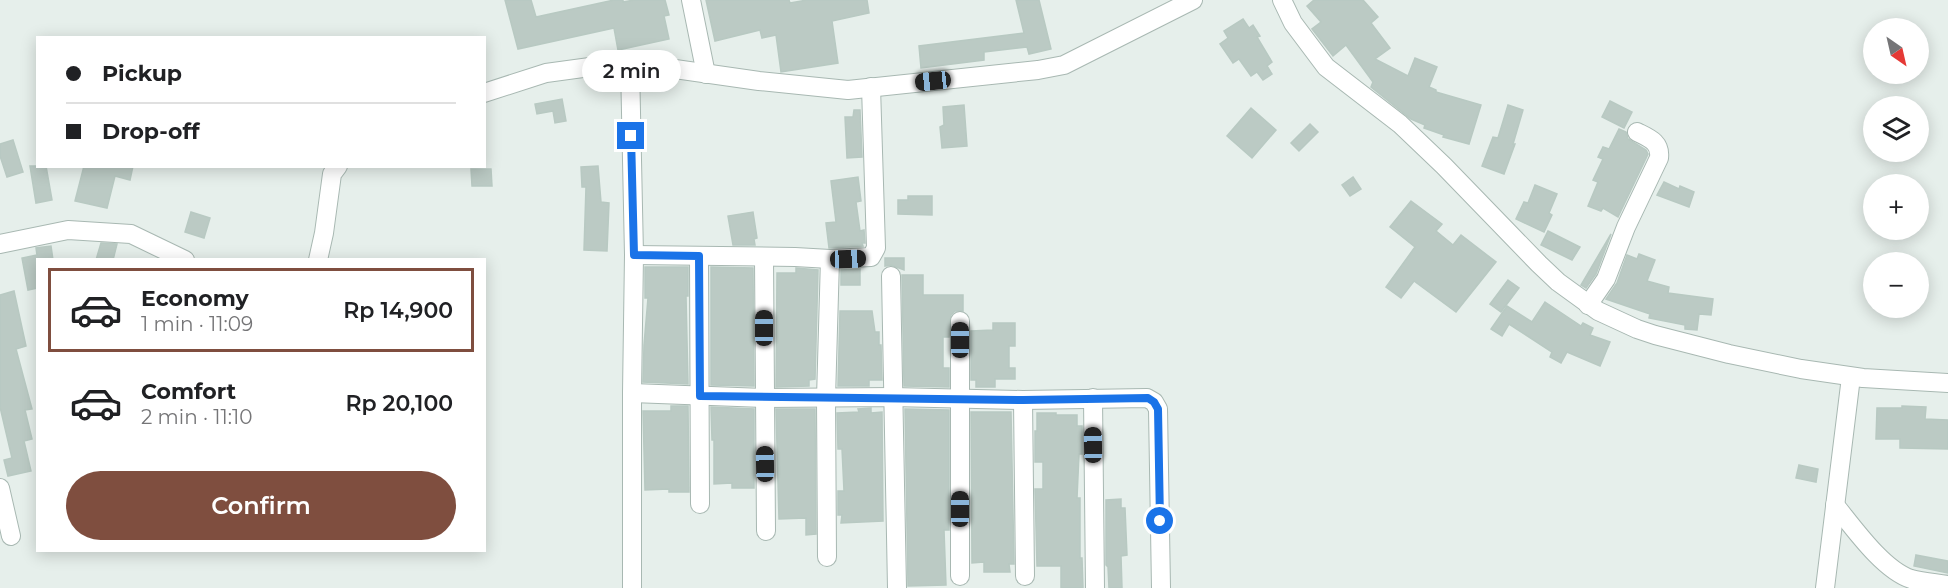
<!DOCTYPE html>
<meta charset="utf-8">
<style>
:root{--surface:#fff;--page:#f2f2f2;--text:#202124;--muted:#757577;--line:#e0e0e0;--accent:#7f4e3f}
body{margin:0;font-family:Montserrat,sans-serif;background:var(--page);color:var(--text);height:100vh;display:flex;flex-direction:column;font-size:22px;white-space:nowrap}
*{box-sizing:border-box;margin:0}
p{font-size:20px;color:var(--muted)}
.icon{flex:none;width:33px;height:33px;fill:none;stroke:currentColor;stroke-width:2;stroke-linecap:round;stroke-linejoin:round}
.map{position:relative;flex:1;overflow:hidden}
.panel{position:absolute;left:36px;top:258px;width:450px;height:294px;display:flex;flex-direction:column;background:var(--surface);border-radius:0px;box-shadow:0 3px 15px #0003}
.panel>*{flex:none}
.hud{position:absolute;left:36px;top:36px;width:450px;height:132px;border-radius:0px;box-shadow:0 3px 15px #0003;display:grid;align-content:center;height:132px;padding:0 30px;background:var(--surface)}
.needle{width:39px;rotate:146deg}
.controls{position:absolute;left:1863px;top:18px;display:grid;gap:12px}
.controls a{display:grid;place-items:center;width:66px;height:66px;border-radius:50%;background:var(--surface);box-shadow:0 3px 15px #0003;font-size:30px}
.end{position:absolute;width:27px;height:27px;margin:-14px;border:8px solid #1a73e8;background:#fff;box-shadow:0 0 0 3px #fff}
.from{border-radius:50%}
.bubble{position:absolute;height:42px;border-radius:21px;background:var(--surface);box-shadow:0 3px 15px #0003;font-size:20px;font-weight:600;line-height:42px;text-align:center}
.car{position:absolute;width:18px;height:36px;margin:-18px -9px;border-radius:8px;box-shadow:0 0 4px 2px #0007;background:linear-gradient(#222 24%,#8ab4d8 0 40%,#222 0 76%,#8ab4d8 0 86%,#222 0)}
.hud b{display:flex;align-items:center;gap:21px;height:57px;font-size:22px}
.hud b+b{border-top:2px solid var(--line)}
.hud i{width:15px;height:15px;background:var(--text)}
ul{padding:10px 0 0;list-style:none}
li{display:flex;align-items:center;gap:18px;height:84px;margin:0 12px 9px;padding:0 18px;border:3px solid transparent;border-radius:0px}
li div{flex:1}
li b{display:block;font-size:22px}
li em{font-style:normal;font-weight:600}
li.selected{border-color:var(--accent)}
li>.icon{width:54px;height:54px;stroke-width:1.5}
.primary-button{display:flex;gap:12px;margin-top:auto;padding:12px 30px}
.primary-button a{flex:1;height:69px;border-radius:36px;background:var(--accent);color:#fff;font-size:24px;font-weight:600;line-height:69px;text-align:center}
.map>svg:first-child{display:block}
.building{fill:#bbcac4;stroke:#b8c9c2;stroke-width:1.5}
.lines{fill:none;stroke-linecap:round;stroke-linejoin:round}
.minor-casing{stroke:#a8b8b2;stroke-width:20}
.minor{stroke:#fff;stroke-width:18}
.route{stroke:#1a73e8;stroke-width:8}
</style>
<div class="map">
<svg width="1948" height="588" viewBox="0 0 1948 588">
<rect width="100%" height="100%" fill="#e6efeb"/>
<g class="building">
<polygon points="505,0 531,0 536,17 614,0 623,0 623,2 634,0 665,0 669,15 664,16 669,39 618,50 614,28 518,49"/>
<polygon points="706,0 789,0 790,3 807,0 867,0 869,13 832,21 838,63 781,72 776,35 762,38 760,30 715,41"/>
<polygon points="1016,0 1039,0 1051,49 1029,54 1027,47 984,52 984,60 921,68 919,46 1024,33"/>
<polygon points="1314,0 1363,0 1378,17 1371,23 1390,48 1375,59 1408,76 1415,58 1437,67 1429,87 1436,90 1436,92 1481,105 1469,144 1443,137 1444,135 1424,128 1425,125 1411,119 1371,87 1373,82 1346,45 1333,56 1312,29 1321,22 1307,6"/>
<polygon points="1243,19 1249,28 1253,25 1260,36 1257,37 1272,62 1267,66 1272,74 1263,80 1257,72 1251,76 1239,59 1233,63 1220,44 1228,38 1224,31"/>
<polygon points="562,99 566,121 555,123 553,111 537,114 535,104"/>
<polygon points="1610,101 1632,112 1624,128 1602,117"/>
<polygon points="964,105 967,146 942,148 940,127 944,125 943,107"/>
<polygon points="1508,105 1523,110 1513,144 1515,144 1504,174 1482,166 1493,137 1498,138"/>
<polygon points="1251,108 1276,130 1252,158 1227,136"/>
<polygon points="854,110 860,110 862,157 847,158 845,117 853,117"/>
<polygon points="1310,124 1318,132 1299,151 1291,143"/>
<polygon points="1619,129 1626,132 1628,139 1646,150 1648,154 1618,217 1603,208 1601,211 1588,206 1598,182 1593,180 1603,159 1598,157 1603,147 1609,149"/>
<polygon points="13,140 23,172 7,177 0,156 0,144"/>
<polygon points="30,166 46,166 52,200 36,203"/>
<polygon points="84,166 133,166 130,180 115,176 107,208 75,201"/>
<polygon points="598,166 601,202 609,203 607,251 584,250 586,187 582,187 581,167"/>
<polygon points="471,169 491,169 492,186 472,186"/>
<polygon points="858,177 861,201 856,202 860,231 864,230 865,243 862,243 863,246 829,248 826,223 836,222 831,181"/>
<polygon points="1353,177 1361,189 1350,196 1342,185"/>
<polygon points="1664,182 1679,189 1680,186 1694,192 1689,207 1657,195"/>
<polygon points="1535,185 1557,194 1549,213 1552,215 1544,232 1516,219 1524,202 1528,203"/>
<polygon points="908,196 932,196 932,215 898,214 898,200 908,200"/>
<polygon points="1411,201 1442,224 1436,231 1453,245 1461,235 1496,262 1456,312 1414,281 1401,298 1386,287 1415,247 1390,227"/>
<polygon points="191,212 210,218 204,238 185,232"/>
<polygon points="753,212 757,238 754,239 755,245 733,245 728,216"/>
<polygon points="1548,231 1580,247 1572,260 1541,245"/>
<polygon points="1611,234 1596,274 1586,288 1581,285"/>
<polygon points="101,243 117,244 113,260 96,260"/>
<polygon points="51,246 53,260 38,260 38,288 28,290 22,258 37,255 36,248"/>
<polygon points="1639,254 1655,260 1647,281 1669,287 1668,293 1713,299 1711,315 1699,314 1697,330 1685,329 1685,325 1649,318 1650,314 1606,299 1617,283 1627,255 1637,259"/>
<polygon points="885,258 904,258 904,270 891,265 885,266"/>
<polygon points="645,267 688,267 688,296 686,296 688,384 643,382 644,345 648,298 645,298"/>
<polygon points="711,267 753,268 754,386 711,385"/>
<polygon points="796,268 818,270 815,379 809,380 809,386 776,387 777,273 796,273"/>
<polygon points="860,269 860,285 841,285 841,270"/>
<polygon points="902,275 923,275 923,295 963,295 963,311 955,311 951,315 949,337 943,337 943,368 949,368 949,387 904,386"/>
<polygon points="1508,280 1519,288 1501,312 1490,304"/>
<polygon points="14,291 26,346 16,349 32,409 25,410 32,439 24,441 31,471 8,476 4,460 12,458 0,407 0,295"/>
<polygon points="1545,302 1581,326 1583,323 1593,328 1590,335 1610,342 1600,366 1567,352 1561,363 1550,357 1552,352 1509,324 1502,336 1491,329 1507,306 1532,322"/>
<polygon points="840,311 872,311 875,332 879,332 879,345 881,345 882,380 869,380 869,386 838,386"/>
<polygon points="993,323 1015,323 1015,346 1009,346 1009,368 1015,368 1015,379 995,379 995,387 976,387 976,380 971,380 971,331 993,330"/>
<polygon points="671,406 688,406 689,492 669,492 669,489 645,490 643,411 671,411"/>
<polygon points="1902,406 1926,407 1925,419 1948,420 1948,449 1900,448 1900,439 1876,439 1877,408 1902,408"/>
<polygon points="711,407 754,409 754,488 732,488 732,483 714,484 714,440 712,440"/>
<polygon points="871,408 871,413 882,412 883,521 841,523 842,515 838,515 838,491 844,491 842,449 838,449 837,413 859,412 858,409"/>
<polygon points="776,409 815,409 816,534 806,535 806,518 779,519"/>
<polygon points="905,409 949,410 949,530 944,530 946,585 908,586"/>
<polygon points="971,412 1011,412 1014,564 1009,564 1010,572 984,572 984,562 972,563"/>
<polygon points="1037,413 1056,413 1056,415 1077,415 1077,426 1082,426 1082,454 1079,454 1077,498 1080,498 1080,558 1082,558 1083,588 1061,588 1061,566 1037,566 1035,489 1043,489 1043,462 1035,462 1035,431 1037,431"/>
<polygon points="1799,465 1818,469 1816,482 1796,478"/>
<polygon points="1121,499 1121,508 1125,508 1127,555 1121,556 1122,588 1109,588 1108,567 1106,565 1106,500"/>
<polygon points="1916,555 1948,561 1948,573 1914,566"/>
</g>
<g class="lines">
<defs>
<g id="minor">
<polyline points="691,0 706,74"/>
<polyline points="1282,0 1293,23 1326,67 1400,124 1444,166 1539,264 1558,282 1598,311 1637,329 1655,335 1729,354 1801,369 1863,378 1948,383"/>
<polyline points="630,65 634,255 632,393 632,588"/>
<polyline points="484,93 546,73 612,64 654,66 759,81 848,90 1038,70 1064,65 1193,0"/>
<polyline points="0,244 68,230 131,234 185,260"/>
<polyline points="634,255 795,257 830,259 871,257 876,248 871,87"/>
<polyline points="699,256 700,504"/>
<polyline points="764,258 766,531"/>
<polyline points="318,260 324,233 332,174 338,166"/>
<polyline points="891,276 897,588"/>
<path d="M1588,305L1606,279L1626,227L1659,158C1661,142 1649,138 1637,132"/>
<polyline points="960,321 960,576"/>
<polyline points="632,393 764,398 893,397 1023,400 1147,398 1154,402 1158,409 1161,588"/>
<polyline points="1093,398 1095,588"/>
<polyline points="1023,400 1025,576"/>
<polyline points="0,488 11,536"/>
<path d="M1835,505C1853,527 1883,570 1911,579C1923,582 1936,583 1948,585"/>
<polyline points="827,557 826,398 830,259"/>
<polyline points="1825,588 1851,377"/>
</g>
</defs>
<use href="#minor" class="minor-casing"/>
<use href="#minor" class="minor"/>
</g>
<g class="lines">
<polyline class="route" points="631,136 634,255 699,256 700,396 1023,400 1148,398 1154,402 1158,409 1160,521"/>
</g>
</svg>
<div class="controls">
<a><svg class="needle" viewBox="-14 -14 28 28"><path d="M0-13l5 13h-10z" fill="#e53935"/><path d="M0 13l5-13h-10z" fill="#757577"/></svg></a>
<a><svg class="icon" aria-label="layers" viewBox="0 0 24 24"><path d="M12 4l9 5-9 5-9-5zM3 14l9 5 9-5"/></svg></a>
<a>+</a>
<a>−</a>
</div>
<i class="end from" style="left:1160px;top:521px"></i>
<i class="end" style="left:631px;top:136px"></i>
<div class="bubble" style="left:582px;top:50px;width:99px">2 min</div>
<i class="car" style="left:933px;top:81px;rotate:264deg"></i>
<i class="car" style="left:848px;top:259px;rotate:88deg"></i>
<i class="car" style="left:764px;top:328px;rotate:0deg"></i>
<i class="car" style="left:960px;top:340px;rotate:0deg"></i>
<i class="car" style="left:1093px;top:445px;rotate:359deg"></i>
<i class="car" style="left:765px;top:464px;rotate:359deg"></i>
<i class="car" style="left:960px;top:509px;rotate:0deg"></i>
<div class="hud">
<b><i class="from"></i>Pickup</b>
<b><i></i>Drop-off</b>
</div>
<section class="panel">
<ul>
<li class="selected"><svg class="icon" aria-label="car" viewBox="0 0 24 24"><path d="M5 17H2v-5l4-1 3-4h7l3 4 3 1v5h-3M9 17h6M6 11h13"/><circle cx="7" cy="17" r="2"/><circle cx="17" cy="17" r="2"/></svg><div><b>Economy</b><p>1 min · 11:09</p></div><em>Rp 14,900</em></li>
<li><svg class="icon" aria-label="car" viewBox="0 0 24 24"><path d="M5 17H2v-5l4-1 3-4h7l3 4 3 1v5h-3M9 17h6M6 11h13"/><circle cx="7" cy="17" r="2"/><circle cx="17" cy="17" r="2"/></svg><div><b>Comfort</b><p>2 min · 11:10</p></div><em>Rp 20,100</em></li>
</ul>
<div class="primary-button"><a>Confirm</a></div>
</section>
</div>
